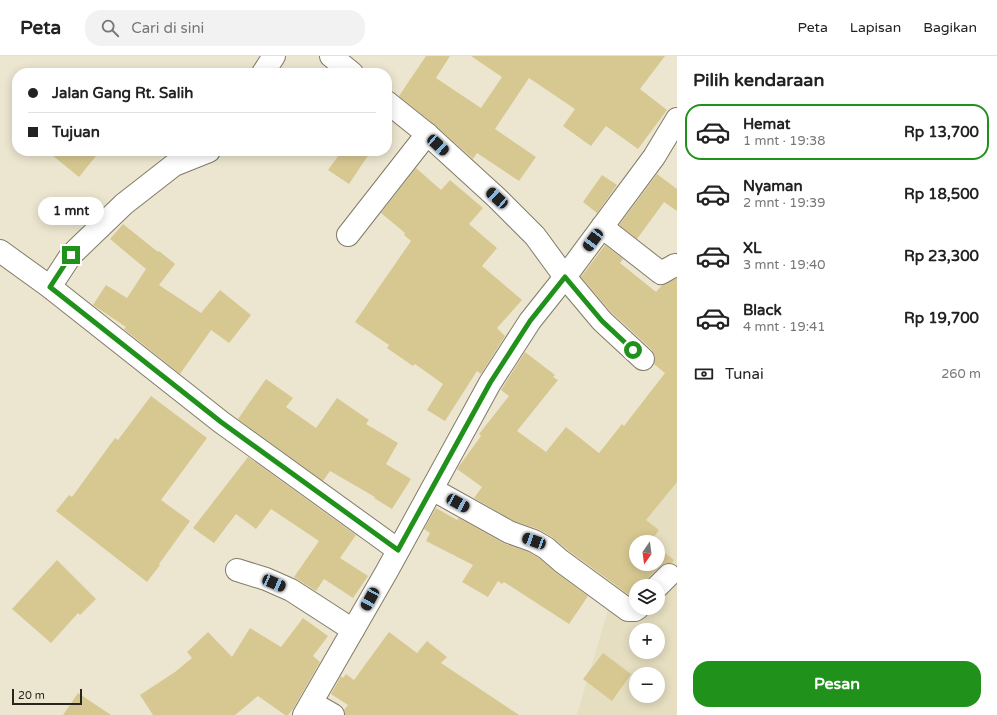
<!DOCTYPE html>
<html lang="id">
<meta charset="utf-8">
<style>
:root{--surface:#fff;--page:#f2f2f2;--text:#222;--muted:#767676;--line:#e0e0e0;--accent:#20911a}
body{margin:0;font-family:"Varela Round",sans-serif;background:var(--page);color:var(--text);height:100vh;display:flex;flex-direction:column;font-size:15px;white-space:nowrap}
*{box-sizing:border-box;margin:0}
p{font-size:13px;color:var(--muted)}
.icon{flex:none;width:22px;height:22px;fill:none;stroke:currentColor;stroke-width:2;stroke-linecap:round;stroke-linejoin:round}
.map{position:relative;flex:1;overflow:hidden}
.sheet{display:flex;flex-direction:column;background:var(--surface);width:320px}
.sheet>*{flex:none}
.guide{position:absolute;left:12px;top:12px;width:380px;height:88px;border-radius:16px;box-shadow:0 2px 10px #0003;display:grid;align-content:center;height:88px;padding:0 16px;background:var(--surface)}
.needle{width:26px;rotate:194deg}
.fabs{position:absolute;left:629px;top:479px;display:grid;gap:8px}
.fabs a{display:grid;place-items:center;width:36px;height:36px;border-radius:50%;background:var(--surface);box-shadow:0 2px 10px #0003;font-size:20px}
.scale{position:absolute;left:12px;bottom:10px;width:70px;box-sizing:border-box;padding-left:4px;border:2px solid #29261e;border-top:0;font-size:11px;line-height:14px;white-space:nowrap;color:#29261e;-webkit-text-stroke:3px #ece6d0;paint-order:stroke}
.end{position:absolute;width:18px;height:18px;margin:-9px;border:5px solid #20911a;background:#fff;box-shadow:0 0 0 2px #fff}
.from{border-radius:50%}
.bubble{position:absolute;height:28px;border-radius:14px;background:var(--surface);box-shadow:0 2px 10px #0003;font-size:13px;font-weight:800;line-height:28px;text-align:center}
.car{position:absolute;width:12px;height:24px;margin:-12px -6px;border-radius:5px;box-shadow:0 0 3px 1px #0007;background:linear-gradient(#222 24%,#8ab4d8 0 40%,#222 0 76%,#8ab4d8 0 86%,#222 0)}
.guide b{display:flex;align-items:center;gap:14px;height:38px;font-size:15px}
.guide b+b{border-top:1px solid var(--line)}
.guide i{width:10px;height:10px;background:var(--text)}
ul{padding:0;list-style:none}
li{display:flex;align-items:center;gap:12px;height:56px;margin:0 8px 6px;padding:0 8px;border:2px solid transparent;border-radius:16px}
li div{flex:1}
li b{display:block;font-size:15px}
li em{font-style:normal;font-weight:800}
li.current{border-color:var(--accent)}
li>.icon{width:36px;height:36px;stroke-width:1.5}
h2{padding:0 16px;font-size:18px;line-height:48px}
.pay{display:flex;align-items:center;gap:10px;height:44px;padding:0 16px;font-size:15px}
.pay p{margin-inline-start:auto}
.action{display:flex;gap:8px;margin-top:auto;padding:8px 16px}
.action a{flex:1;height:46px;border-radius:16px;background:var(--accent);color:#fff;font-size:16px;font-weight:800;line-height:46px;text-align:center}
header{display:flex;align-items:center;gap:24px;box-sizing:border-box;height:56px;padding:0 20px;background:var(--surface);border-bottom:1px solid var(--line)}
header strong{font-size:19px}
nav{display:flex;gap:22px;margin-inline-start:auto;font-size:14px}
.search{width:280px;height:36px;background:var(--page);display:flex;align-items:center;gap:10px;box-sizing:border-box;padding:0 14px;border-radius:16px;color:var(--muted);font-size:15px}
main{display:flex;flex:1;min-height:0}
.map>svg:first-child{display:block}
.built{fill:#e6dec0;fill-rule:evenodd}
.building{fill:#d7c892}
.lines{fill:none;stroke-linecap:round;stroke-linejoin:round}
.street-casing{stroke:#817b67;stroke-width:24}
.street{stroke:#fff;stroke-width:22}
.route{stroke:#20911a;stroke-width:5}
</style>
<header>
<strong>Peta</strong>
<div class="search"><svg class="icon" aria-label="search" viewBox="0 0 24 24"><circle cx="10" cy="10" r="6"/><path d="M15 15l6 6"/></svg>Cari di sini</div>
<nav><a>Peta</a><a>Lapisan</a><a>Bagikan</a></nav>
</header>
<main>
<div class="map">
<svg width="677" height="659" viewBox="0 0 677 659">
<rect width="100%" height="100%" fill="#ece6d0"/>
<path class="built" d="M677,321V659H577ZM636,486H658V508H636ZM636,530H658V552H636ZM636,574H658V596H636ZM636,618H658V640H636Z"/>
<g class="building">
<polygon points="426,0 450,0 436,22 481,52 502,21 471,0 665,0 640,33 667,54 638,93 606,70 591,90 563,70 575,53 529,22 495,73 536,101 519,125 477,97 473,103 435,69 399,40"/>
<polygon points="47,95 100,95 79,121"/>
<polygon points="342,95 371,95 349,128 328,114"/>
<polygon points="416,112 441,134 450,124 483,152 469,168 497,192 482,210 522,244 497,272 505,280 481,318 477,315 445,365 427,354 443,328 415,308 413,310 387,292 389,289 355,266 411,185 404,179 405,177 381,157"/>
<polygon points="657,118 677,133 677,155 664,146 637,183 619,169"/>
<polygon points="602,119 617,129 597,157 583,146"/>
<polygon points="123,168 158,196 159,195 175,208 159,229 201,257 220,234 251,259 229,287 211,274 180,318 124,273 126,271 93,249 106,229 127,242 146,213 110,183"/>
<polygon points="605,189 623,203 620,207 656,236 662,229 677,222 677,426 646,464 659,474 650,486 636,486 636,508 658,508 658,492 674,504 672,507 665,507 660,510 649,521 646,526 646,530 636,530 636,540 632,541 569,495 552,481 538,473 514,465 474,442 482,431 457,413 481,380 479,378 509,340 501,334 525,296 555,319 553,321 558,324 517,375 546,396 566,371 599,397 622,368 624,370 665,317 654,308 655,300 652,294 611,256 581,221"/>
<polygon points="266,323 293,342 286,351 316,372 337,342 369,364 366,368 398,387 386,408 411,423 392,453 374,442 375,441 330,415 323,425 238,363"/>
<polygon points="151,340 207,382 161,444 190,465 159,508 160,509 147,526 56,455 69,439 72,441 115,382 118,384"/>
<polygon points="248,401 356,479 340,502 368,520 353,542 324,523 316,535 294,521 319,485 271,453 256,473 236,458 214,487 193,472"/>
<polygon points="436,452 457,464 459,462 503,487 529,496 539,502 554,515 588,540 569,568 504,526 502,528 498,525 488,541 462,526 473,509 426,485 430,477 424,473"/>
<polygon points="57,504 96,543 80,559 78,557 51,587 12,553"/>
<polygon points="303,562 328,580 313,600 320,606 293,653 288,659 285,659 258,640 235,659 153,659 140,639 175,616 192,602 187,596 208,576 232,601 250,572 281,591"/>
<polygon points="389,576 417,597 427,585 447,601 441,607 519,659 345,659 344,654 348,649 331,638 341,620 343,622 346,618 354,624"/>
<polygon points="603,597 631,618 612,645 583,623"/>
<polygon points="78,637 111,659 63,659"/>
</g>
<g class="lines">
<defs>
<g id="street">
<polyline points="331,0 352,17"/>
<polyline points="263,17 274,0"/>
<polyline points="387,46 427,78 497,142 535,180 565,221 602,265 643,303"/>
<polyline points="602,171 661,217 675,209 677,210"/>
<polyline points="348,179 427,78"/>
<polyline points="0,195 50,231 221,366 398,494"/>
<polyline points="50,231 71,199 124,148 174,109 209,95"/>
<polyline points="432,433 509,476 534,485 546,492 561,505 628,554 635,554 638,552"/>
<polyline points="237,514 266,523 291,534 353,574"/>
<polyline points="658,530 669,519"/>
<polyline points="312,647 333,659"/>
<polyline points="304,659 387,515 490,327 530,265 565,221 654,101 677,63"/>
</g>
</defs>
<use href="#street" class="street-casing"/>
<use href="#street" class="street"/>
</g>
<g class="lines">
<polyline class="route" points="71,199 50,231 221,366 398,494 490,327 530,265 565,221 602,265 633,294"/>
</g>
</svg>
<div class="fabs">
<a><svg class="needle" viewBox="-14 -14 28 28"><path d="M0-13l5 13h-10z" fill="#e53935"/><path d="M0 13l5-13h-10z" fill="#767676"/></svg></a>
<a><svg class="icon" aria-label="layers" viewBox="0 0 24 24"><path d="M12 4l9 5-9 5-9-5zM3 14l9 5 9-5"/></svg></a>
<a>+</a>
<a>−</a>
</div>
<div class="scale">20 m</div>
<i class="end from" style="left:633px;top:294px"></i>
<i class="end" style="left:71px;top:199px"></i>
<div class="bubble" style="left:38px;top:141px;width:66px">1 mnt</div>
<i class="car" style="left:438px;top:89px;rotate:132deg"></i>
<i class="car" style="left:497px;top:142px;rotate:312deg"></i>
<i class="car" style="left:593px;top:184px;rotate:217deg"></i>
<i class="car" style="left:458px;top:447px;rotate:119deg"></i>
<i class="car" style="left:534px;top:485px;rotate:290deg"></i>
<i class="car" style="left:274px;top:527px;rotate:113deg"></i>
<i class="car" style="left:370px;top:543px;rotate:209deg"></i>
<div class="guide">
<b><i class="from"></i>Jalan Gang Rt. Salih</b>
<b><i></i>Tujuan</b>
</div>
</div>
<section class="sheet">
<h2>Pilih kendaraan</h2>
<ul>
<li class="current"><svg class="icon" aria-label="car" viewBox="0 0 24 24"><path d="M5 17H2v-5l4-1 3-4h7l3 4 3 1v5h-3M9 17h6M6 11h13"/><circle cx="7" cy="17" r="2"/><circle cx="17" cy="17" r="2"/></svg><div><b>Hemat</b><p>1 mnt · 19:38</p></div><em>Rp 13,700</em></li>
<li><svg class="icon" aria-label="car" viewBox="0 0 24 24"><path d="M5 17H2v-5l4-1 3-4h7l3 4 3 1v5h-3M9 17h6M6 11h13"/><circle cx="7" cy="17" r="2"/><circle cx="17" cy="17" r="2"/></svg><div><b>Nyaman</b><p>2 mnt · 19:39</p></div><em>Rp 18,500</em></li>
<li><svg class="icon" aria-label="car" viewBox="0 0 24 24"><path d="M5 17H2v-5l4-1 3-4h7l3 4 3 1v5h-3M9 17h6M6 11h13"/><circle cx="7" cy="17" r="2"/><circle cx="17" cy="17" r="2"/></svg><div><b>XL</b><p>3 mnt · 19:40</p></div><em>Rp 23,300</em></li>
<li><svg class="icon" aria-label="car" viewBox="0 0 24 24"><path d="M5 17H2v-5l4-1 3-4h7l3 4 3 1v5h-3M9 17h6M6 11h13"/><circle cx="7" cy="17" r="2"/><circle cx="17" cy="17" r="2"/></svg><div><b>Black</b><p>4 mnt · 19:41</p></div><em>Rp 19,700</em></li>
</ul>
<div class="pay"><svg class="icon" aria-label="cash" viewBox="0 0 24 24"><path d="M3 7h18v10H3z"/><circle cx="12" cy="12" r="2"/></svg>Tunai<p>260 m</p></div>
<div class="action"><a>Pesan</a></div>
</section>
</main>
